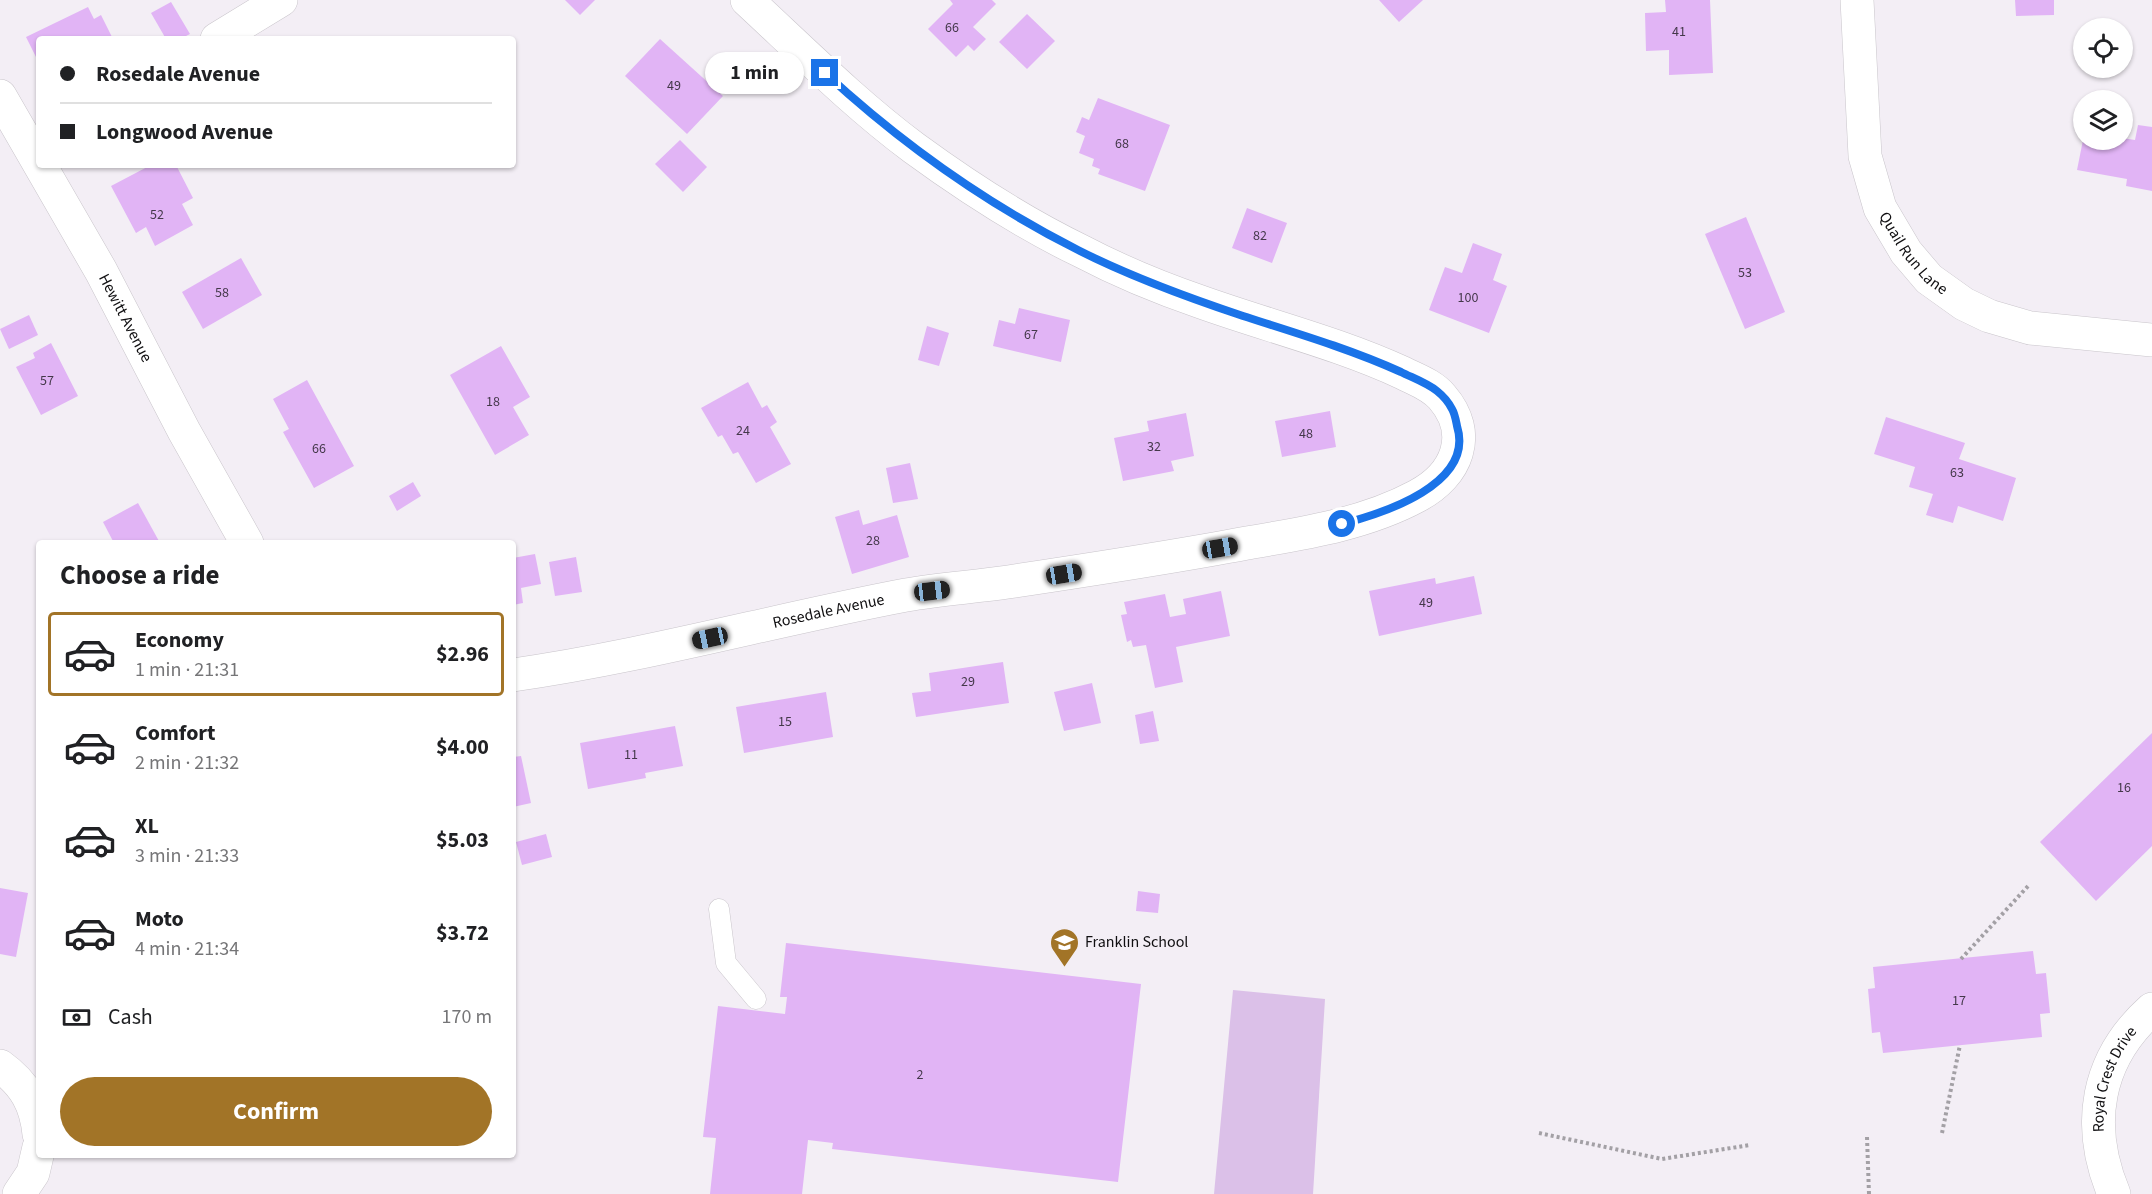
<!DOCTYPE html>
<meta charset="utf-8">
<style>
:root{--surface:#fff;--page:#f2f2f2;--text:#202124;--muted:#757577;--line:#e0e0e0;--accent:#a27427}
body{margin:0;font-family:"Source Sans 3",sans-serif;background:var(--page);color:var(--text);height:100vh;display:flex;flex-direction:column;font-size:22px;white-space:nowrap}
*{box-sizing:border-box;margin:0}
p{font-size:20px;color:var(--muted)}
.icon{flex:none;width:33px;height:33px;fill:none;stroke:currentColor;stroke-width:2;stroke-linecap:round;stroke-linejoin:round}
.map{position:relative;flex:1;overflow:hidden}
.drawer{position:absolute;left:36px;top:540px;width:480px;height:618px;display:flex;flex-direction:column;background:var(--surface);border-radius:6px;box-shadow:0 2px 4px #0004}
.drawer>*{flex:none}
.hud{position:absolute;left:36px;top:36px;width:480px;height:132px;border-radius:6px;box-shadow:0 2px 4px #0004;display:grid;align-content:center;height:132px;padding:0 24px;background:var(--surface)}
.controls{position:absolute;left:2073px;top:18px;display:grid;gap:12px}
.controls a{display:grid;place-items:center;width:60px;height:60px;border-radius:50%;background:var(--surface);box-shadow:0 2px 4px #0004;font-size:30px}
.end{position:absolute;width:27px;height:27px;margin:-14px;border:8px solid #1a73e8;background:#fff;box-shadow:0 0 0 3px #fff}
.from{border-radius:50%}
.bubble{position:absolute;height:42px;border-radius:21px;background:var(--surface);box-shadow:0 2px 4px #0004;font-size:20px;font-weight:700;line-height:42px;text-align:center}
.car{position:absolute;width:18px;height:36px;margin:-18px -9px;border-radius:8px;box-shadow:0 0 4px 2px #0007;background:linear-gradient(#222 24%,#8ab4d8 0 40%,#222 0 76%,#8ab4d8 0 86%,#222 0)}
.hud b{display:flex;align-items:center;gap:21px;height:57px;font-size:22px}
.hud b+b{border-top:2px solid var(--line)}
.hud i{width:15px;height:15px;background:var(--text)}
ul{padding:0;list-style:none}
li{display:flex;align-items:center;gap:18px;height:84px;margin:0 12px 9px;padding:0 12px;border:3px solid transparent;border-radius:6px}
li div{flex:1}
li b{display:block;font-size:22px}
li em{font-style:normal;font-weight:700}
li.current{border-color:var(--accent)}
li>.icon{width:54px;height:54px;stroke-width:1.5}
h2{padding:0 24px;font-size:27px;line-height:72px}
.pay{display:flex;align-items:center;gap:15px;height:66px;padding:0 24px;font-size:22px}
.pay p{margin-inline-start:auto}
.cta{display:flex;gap:12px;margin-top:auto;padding:12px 24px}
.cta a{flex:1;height:69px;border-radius:36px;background:var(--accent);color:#fff;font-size:24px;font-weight:700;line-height:69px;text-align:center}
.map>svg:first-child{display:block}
.green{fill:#dbc0e8}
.building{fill:#e1b4f5}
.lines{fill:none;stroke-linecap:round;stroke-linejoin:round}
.lane-casing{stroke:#c9c5cb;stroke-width:21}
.street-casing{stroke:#c9c5cb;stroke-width:34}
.path{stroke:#a3a0a5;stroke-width:4;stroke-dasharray:3 3;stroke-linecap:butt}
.lane{stroke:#fff;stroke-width:20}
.street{stroke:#fff;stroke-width:33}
.route{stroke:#1a73e8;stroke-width:8}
.labels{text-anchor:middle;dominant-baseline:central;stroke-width:6;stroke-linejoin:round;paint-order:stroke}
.number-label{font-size:14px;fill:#44384a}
.street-label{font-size:16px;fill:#100f11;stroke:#f3eef5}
.poi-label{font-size:16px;fill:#100f11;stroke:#f3eef5;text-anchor:start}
</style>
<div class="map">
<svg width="2152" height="1194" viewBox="0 0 2152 1194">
<rect width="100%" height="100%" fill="#f3eef5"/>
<polygon class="green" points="1233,990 1325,999 1313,1194 1214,1194"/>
<g class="building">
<polygon points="565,0 595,0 580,15"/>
<polygon points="950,0 992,0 996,4 973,27 986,39 974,51 968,45 956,57 928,29 953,4"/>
<polygon points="1379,0 1423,0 1399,22"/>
<polygon points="1665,0 1710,0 1713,73 1669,75 1669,50 1646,51 1645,13 1666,12"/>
<polygon points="2015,0 2054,0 2054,15 2016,16"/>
<polygon points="171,2 190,34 180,39 166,39 151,13"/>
<polygon points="88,7 94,19 101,15 113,39 39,39 39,63 26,37"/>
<polygon points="1027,14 1055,41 1027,69 999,42"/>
<polygon points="660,39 723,96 687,134 625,76"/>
<polygon points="1098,98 1170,125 1145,191 1098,174 1100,169 1092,166 1094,159 1079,153 1085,136 1076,132 1082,117 1089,120"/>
<polygon points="2138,125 2152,127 2152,191 2126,186 2127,179 2077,170 2083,140 2122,138 2135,140"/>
<polygon points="680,140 707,167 683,192 655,164"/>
<polygon points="151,165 176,165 193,198 182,204 193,225 155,246 146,227 136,233 111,186"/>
<polygon points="1247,208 1287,223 1272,263 1232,248"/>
<polygon points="1746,217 1785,312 1745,329 1705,234"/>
<polygon points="1473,243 1502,254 1493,280 1507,286 1489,333 1429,310 1445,267 1462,273"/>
<polygon points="241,258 262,295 203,329 182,292"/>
<polygon points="1019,308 1070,320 1061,362 993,346 999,320 1015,324"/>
<polygon points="29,315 38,335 9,349 0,329"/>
<polygon points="927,326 949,333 939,366 918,360"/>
<polygon points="51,343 78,396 41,415 16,367 35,358 33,353"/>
<polygon points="501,346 530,397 513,407 529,435 495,455 450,375"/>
<polygon points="307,380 354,466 314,488 283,432 289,429 273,399"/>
<polygon points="748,382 762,408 767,405 777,422 770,427 791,464 756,483 738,452 733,454 722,435 718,437 701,408"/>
<polygon points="1330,411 1336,447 1282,457 1275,421"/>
<polygon points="1186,413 1194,456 1171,461 1174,471 1123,481 1114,438 1149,431 1147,421"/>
<polygon points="1886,417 1965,443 1959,459 2016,478 2003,521 1958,506 1953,523 1926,515 1933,494 1909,487 1915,467 1874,454"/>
<polygon points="910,463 918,499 893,503 886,468"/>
<polygon points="413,482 421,496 397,511 389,496"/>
<polygon points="138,503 160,543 114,543 103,522"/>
<polygon points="859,510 863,525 897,515 909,557 852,574 835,517"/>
<polygon points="535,554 541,584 521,588 523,603 513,605 513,558"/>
<polygon points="576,557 582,592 555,596 549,562"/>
<polygon points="1474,576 1482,614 1379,636 1369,591 1435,578 1436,584"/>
<polygon points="1221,591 1230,636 1176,647 1183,682 1155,688 1146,645 1133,647 1131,640 1127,642 1121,615 1127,614 1124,602 1165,594 1170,617 1186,614 1183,599"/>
<polygon points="1003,662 1009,703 916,717 912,693 931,691 929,673"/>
<polygon points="1092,683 1101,723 1064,731 1054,692"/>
<polygon points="826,692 833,737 744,753 736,707"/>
<polygon points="1153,711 1159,741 1140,744 1135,715"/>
<polygon points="675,726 683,766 645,773 646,778 588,789 580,743"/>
<polygon points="2152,733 2152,846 2096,901 2040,842"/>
<polygon points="521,756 531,803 513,807 513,757"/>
<polygon points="546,834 552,857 522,865 516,842"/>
<polygon points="0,888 28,893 16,957 0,954"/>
<polygon points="1138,891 1160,894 1158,913 1136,911"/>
<polygon points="786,943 1141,984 1118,1182 832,1149 833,1143 808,1140 802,1194 710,1194 716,1138 703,1137 718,1006 785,1014 787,997 780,997"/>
<polygon points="2033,951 2036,974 2046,973 2050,1013 2040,1014 2042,1037 1883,1053 1880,1032 1872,1033 1868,989 1875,988 1873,967"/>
</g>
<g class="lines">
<defs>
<polyline id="lane" points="719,909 726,963 756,999"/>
<g id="street">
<path id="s1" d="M1857,0L1865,156L1880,208L1906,252L1929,279L1964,304L1989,316L2030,328L2152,340"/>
<polyline points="217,39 281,0"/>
<path id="s2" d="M0,96L101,271L184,431L247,543"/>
<path id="s3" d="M513,675C646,656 774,620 906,595C940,589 974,587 1008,582C1088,570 1168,558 1247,543C1305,533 1365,524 1417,496C1457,475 1474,434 1442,397C1432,385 1417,380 1403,373C1338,343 1268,326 1201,302C1160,288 1119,271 1081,251C1023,223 966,186 914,148C855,104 801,50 747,0"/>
<path d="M0,1066C25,1084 36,1104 39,1134"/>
<polyline points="19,1194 33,1173 39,1147"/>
<path id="s4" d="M2114,1194C2085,1125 2096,1059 2152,1009"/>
</g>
</defs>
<use href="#lane" class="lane-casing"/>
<use href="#street" class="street-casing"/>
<g class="path">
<polyline points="1961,959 2029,885"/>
<polyline points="1539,1133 1662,1159 1750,1145"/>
<polyline points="1942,1133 1960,1045"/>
<polyline points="1867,1137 1869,1194"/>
</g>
<use href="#lane" class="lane"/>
<use href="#street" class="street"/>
</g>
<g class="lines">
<path class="route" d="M825,73C900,142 987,204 1078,250C1131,277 1186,297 1243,316C1296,333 1350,349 1401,372C1413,378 1427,383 1437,391C1442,395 1449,403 1452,409C1455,414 1456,421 1457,426C1475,484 1384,513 1342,524"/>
</g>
<defs>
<symbol id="school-pin" viewBox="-11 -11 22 30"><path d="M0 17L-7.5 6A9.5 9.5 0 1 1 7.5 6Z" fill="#a27427" stroke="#f3eef5"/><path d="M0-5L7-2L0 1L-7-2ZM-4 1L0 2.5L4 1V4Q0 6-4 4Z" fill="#fff"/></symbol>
</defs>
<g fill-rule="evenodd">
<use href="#school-pin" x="1048" y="926" width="33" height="45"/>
</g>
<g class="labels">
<g class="number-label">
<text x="952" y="28">66</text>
<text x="1679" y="32">41</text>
<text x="674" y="86">49</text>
<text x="1122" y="144">68</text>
<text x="157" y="215">52</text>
<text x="1260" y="236">82</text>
<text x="1745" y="273">53</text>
<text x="222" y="293">58</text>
<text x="1468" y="298">100</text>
<text x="1031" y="335">67</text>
<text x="47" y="381">57</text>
<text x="493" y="402">18</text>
<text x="743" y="431">24</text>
<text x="1306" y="434">48</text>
<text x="1154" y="447">32</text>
<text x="319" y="449">66</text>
<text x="1957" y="473">63</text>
<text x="873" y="541">28</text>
<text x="1426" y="603">49</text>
<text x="968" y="682">29</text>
<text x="785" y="722">15</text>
<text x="631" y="755">11</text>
<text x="2124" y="788">16</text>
<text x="1959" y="1001">17</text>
<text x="920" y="1075">2</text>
</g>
<g class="street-label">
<text stroke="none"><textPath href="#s1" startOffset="267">Quail Run Lane</textPath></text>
<text stroke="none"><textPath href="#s2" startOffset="255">Hewitt Avenue</textPath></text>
<text stroke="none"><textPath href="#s3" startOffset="322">Rosedale Avenue</textPath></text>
<text stroke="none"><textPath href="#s4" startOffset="120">Royal Crest Drive</textPath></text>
</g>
<g class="poi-label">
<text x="1085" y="942">Franklin School</text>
</g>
</g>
</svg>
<div class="controls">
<a><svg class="icon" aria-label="locate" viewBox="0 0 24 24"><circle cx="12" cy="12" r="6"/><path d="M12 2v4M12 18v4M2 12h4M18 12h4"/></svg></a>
<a><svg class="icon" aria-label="layers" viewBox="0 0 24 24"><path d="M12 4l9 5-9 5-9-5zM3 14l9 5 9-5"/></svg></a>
</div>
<i class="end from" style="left:1342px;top:524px"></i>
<i class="end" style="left:825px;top:73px"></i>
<div class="bubble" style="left:705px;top:52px;width:99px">1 min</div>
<i class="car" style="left:1220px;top:548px;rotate:80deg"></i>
<i class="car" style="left:1064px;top:574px;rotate:81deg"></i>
<i class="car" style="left:932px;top:591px;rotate:83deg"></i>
<i class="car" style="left:710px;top:638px;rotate:258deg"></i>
<div class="hud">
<b><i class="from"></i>Rosedale Avenue</b>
<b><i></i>Longwood Avenue</b>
</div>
<section class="drawer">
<h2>Choose a ride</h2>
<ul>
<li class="current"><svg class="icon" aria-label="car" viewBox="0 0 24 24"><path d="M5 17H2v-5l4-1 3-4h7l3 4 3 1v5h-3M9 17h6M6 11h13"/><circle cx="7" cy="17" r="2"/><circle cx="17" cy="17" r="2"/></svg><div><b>Economy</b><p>1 min · 21:31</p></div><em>$2.96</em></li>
<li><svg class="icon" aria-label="car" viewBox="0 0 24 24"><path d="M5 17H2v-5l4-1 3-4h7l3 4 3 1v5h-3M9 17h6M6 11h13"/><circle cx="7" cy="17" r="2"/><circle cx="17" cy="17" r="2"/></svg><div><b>Comfort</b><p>2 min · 21:32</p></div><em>$4.00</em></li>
<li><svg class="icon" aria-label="car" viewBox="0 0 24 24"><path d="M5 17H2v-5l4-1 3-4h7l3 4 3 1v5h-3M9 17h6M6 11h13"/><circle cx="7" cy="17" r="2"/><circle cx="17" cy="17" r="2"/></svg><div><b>XL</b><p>3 min · 21:33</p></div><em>$5.03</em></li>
<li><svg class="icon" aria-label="car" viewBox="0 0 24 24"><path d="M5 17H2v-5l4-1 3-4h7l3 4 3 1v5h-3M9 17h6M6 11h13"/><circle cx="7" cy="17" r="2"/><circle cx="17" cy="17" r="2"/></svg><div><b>Moto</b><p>4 min · 21:34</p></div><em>$3.72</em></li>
</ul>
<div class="pay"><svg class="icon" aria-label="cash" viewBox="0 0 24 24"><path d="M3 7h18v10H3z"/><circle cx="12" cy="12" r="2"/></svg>Cash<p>170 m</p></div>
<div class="cta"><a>Confirm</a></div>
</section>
</div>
